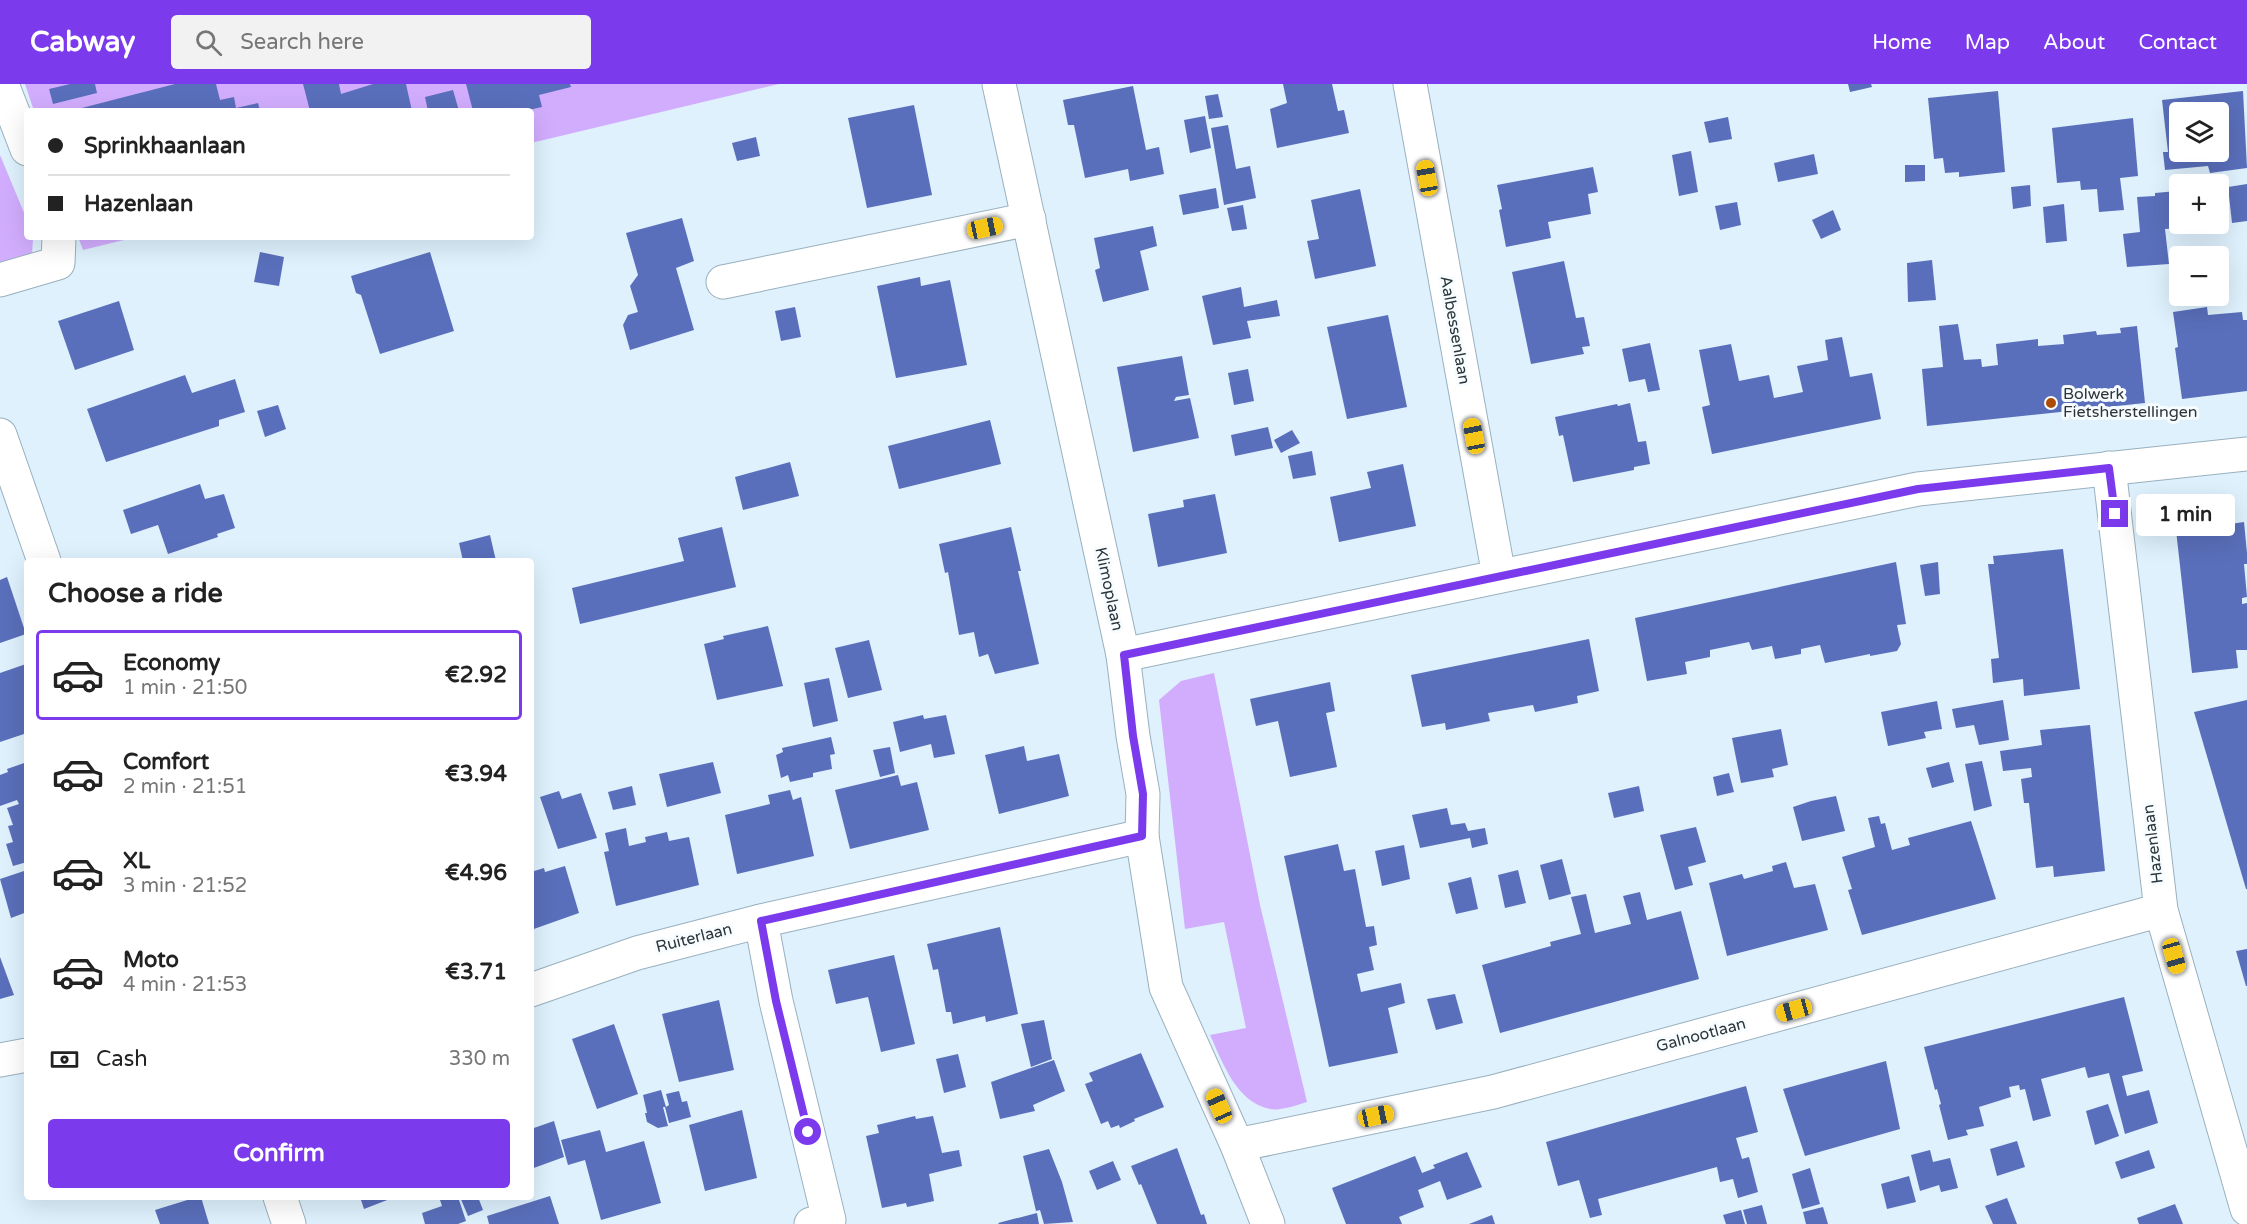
<!DOCTYPE html>
<meta charset="utf-8">
<style>
:root{--surface:#fff;--page:#f2f2f2;--text:#222;--muted:#767676;--line:#e0e0e0;--accent:#7c3aed}
body{margin:0;font-family:"Varela Round",sans-serif;background:var(--page);color:var(--text);height:100vh;display:flex;flex-direction:column;font-size:22px;white-space:nowrap}
*{box-sizing:border-box;margin:0}
p{font-size:20px;color:var(--muted)}
.icon{flex:none;width:33px;height:33px;fill:none;stroke:currentColor;stroke-width:2;stroke-linecap:round;stroke-linejoin:round}
.map{position:relative;flex:1;overflow:hidden}
.panel{position:absolute;left:24px;top:474px;width:510px;height:642px;display:flex;flex-direction:column;background:var(--surface);border-radius:6px;box-shadow:0 6px 24px #0002}
.panel>*{flex:none}
.guide{position:absolute;left:24px;top:24px;width:510px;height:132px;border-radius:6px;box-shadow:0 6px 24px #0002;display:grid;align-content:center;height:132px;padding:0 24px;background:var(--surface)}
.tools{position:absolute;left:2169px;top:18px;display:grid;gap:12px}
.tools a{display:grid;place-items:center;width:60px;height:60px;border-radius:6px;background:var(--surface);box-shadow:0 6px 24px #0002;font-size:30px}
.end{position:absolute;width:27px;height:27px;margin:-14px;border:8px solid #7c3aed;background:#fff;box-shadow:0 0 0 3px #fff}
.from{border-radius:50%}
.bubble{position:absolute;height:42px;border-radius:6px;background:var(--surface);box-shadow:0 6px 24px #0002;font-size:20px;font-weight:700;line-height:42px;text-align:center}
.car{position:absolute;width:18px;height:36px;margin:-18px -9px;border-radius:8px;box-shadow:0 0 4px 2px #0007;background:linear-gradient(#f5c518 24%,#345 0 40%,#f5c518 0 76%,#345 0 86%,#f5c518 0)}
.guide b{display:flex;align-items:center;gap:21px;height:57px;font-size:22px}
.guide b+b{border-top:2px solid var(--line)}
.guide i{width:15px;height:15px;background:var(--text)}
ul{padding:0;list-style:none}
li{display:flex;align-items:center;gap:18px;height:90px;margin:0 12px 9px;padding:0 12px;border:3px solid transparent;border-radius:6px}
li div{flex:1}
li b{display:block;font-size:22px}
li em{font-style:normal;font-weight:700}
li.active{border-color:var(--accent)}
li>.icon{width:54px;height:54px;stroke-width:1.5}
h2{padding:0 24px;font-size:27px;line-height:72px}
.pay{display:flex;align-items:center;gap:15px;height:66px;padding:0 24px;font-size:22px}
.pay p{margin-inline-start:auto}
.button{display:flex;gap:12px;margin-top:auto;padding:12px 24px}
.button a{flex:1;height:69px;border-radius:6px;background:var(--accent);color:#fff;font-size:24px;font-weight:700;line-height:69px;text-align:center}
header{display:flex;align-items:center;gap:36px;box-sizing:border-box;height:84px;padding:0 30px;background:var(--accent);color:#fff}
header strong{font-size:28px}
nav{display:flex;gap:33px;margin-inline-start:auto;font-size:21px}
.search{width:420px;height:54px;background:var(--page);display:flex;align-items:center;gap:15px;box-sizing:border-box;padding:0 21px;border-radius:6px;color:var(--muted);font-size:22px}
.map>svg:first-child{display:block}
.green{fill:#d2adfe}
.building{fill:#5a6fbb;fill-rule:evenodd}
.lines{fill:none;stroke-linecap:round;stroke-linejoin:round}
.minor-casing{stroke:#99b0be;stroke-width:35}
.minor{stroke:#fff;stroke-width:33}
.route{stroke:#7c3aed;stroke-width:8}
.poi-dot{fill:#ad4c05;stroke:#f7fcff;stroke-width:2}
.labels{text-anchor:middle;dominant-baseline:central;stroke-width:6;stroke-linejoin:round;paint-order:stroke}
.street-label{font-size:16px;fill:#2b353a;stroke:#f7fcff}
.poi-label{font-size:16px;fill:#2b353a;stroke:#f7fcff;text-anchor:start}
</style>
<header>
<strong>Cabway</strong>
<div class="search"><svg class="icon" aria-label="search" viewBox="0 0 24 24"><circle cx="10" cy="10" r="6"/><path d="M15 15l6 6"/></svg>Search here</div>
<nav><a>Home</a><a>Map</a><a>About</a><a>Contact</a></nav>
</header>
<div class="map">
<svg width="2247" height="1140" viewBox="0 0 2247 1140">
<rect width="100%" height="100%" fill="#def1fd"/>
<g class="green">
<polygon points="25,0 779,0 531,59 531,27 34,27"/>
<polygon points="0,71 25,131 27,153 32,153 33,155 32,171 0,181"/>
<polygon points="78,153 136,153 83,166"/>
<path d="M1214,589L1260,821L1307,1018C1297,1021 1281,1027 1270,1025C1236,1018 1223,979 1210,951L1246,944L1224,838L1185,845L1159,616L1181,597Z"/>
</g>
<g class="building">
<polygon points="70,0 95,0 97,9 53,20 49,5"/>
<polygon points="175,0 216,0 220,16 234,13 236,24 258,19 260,27 70,27"/>
<polygon points="303,0 339,0 341,10 373,0 406,0 412,27 310,27"/>
<polygon points="466,0 570,0 571,3 539,11 542,23 524,27 473,27"/>
<polygon points="1283,0 1332,0 1338,27 1344,26 1349,49 1277,64 1270,25 1287,19"/>
<polygon points="1848,0 1871,0 1872,3 1850,8"/>
<polygon points="1133,2 1146,66 1159,63 1164,90 1130,97 1128,85 1085,94 1074,41 1068,41 1063,16"/>
<polygon points="453,6 459,27 428,27 425,13"/>
<polygon points="1998,7 2005,88 1959,93 1959,88 1945,89 1943,74 1934,75 1928,14"/>
<path d="M2243,7L2247,84L2210,89L2208,82L2165,86L2163,68H2168L2162,16ZM2180,28H2218V68H2180Z"/>
<polygon points="1218,10 1223,33 1209,35 1205,12"/>
<polygon points="914,21 932,111 867,124 848,34"/>
<polygon points="1205,32 1211,64 1190,69 1184,36"/>
<polygon points="1728,33 1732,55 1709,59 1704,38"/>
<polygon points="2133,34 2138,92 2120,94 2124,126 2099,128 2097,105 2081,106 2080,97 2057,99 2052,44"/>
<polygon points="1228,41 1236,85 1250,82 1256,114 1224,121 1211,44"/>
<polygon points="756,53 760,72 737,77 732,59"/>
<polygon points="1691,67 1698,108 1679,112 1672,71"/>
<polygon points="1814,70 1818,90 1778,98 1774,79"/>
<polygon points="1905,81 1925,81 1925,97 1905,98"/>
<polygon points="1593,83 1598,108 1588,110 1591,130 1548,138 1551,154 1506,163 1499,126 1502,125 1497,101"/>
<polygon points="2247,100 2247,137 2232,139 2228,103"/>
<polygon points="2030,101 2031,122 2013,125 2011,103"/>
<polygon points="1216,104 1219,124 1183,131 1179,111"/>
<polygon points="1360,105 1376,182 1315,195 1307,157 1319,155 1311,116"/>
<polygon points="2177,107 2180,144 2165,145 2169,180 2127,183 2123,150 2140,148 2137,113 2155,112 2155,109"/>
<polygon points="1737,118 1741,141 1720,146 1715,122"/>
<polygon points="2064,120 2067,157 2046,159 2043,123"/>
<polygon points="1243,121 1247,145 1232,147 1227,124"/>
<polygon points="1833,126 1841,146 1821,155 1812,136"/>
<polygon points="682,134 694,177 676,184 694,246 630,266 623,241 628,231 638,228 630,202 638,191 626,149"/>
<polygon points="1153,142 1157,162 1140,167 1149,206 1103,218 1095,186 1100,184 1094,154"/>
<polygon points="260,168 284,173 279,202 254,198"/>
<polygon points="430,168 454,247 380,270 361,211 356,209 351,192"/>
<polygon points="1932,176 1936,216 1908,218 1907,179"/>
<polygon points="1564,177 1576,234 1584,233 1590,262 1582,263 1584,270 1531,280 1512,188"/>
<polygon points="920,193 921,202 950,196 967,281 896,294 877,202"/>
<polygon points="1241,203 1244,223 1277,216 1280,232 1247,237 1251,254 1213,261 1202,212"/>
<polygon points="119,217 134,266 75,286 58,237"/>
<polygon points="795,223 801,253 781,257 775,227"/>
<polygon points="2207,223 2208,231 2242,228 2243,236 2247,236 2247,307 2182,315 2175,264 2178,263 2173,228"/>
<polygon points="1388,231 1407,323 1347,335 1327,243"/>
<polygon points="1958,240 1964,276 1981,275 1982,283 1998,281 1996,260 2038,255 2038,262 2064,260 2063,251 2096,247 2097,251 2121,249 2120,244 2137,242 2145,319 1927,342 1922,285 1943,283 1939,242"/>
<polygon points="1842,253 1850,293 1872,289 1881,335 1712,370 1702,323 1710,321 1699,266 1731,260 1739,297 1769,291 1774,314 1803,308 1797,282 1828,276 1825,256"/>
<polygon points="1650,259 1660,306 1648,308 1645,295 1629,298 1622,265"/>
<polygon points="1182,272 1189,311 1176,313 1174,317 1190,314 1199,354 1133,368 1117,283"/>
<polygon points="1248,285 1254,317 1234,321 1228,289"/>
<polygon points="185,291 192,309 235,295 245,328 219,336 219,342 106,378 87,325"/>
<polygon points="1630,319 1638,358 1646,357 1650,380 1634,383 1634,386 1573,398 1563,351 1559,352 1555,333 1617,320 1618,322"/>
<polygon points="278,321 286,345 265,353 257,327"/>
<polygon points="990,336 1001,380 899,405 888,362"/>
<polygon points="1268,343 1273,364 1235,372 1231,351"/>
<polygon points="1292,346 1300,359 1281,369 1274,356"/>
<polygon points="1312,367 1316,391 1293,395 1288,372"/>
<polygon points="790,378 799,412 743,426 735,393"/>
<polygon points="1403,380 1416,442 1339,458 1330,413 1371,404 1367,388"/>
<polygon points="200,400 205,415 224,410 235,444 217,450 218,453 168,470 158,441 131,450 123,426"/>
<polygon points="1215,410 1227,469 1158,483 1148,430 1184,423 1183,416"/>
<polygon points="2244,438 2247,469 2247,480 2244,480 2247,513 2242,514 2242,520 2247,519 2247,566 2236,566 2238,584 2192,589 2176,446 2193,444 2193,442 2202,441 2202,444"/>
<polygon points="722,443 736,503 580,540 572,504 684,477 678,454"/>
<polygon points="1011,443 1021,487 1018,487 1039,580 995,590 988,570 979,573 974,548 959,551 948,488 945,489 939,460"/>
<polygon points="490,451 496,477 463,477 459,459"/>
<polygon points="2063,465 2080,605 2024,612 2023,595 1993,599 1991,575 1999,574 1988,480 1994,480 1993,472"/>
<polygon points="1896,478 1906,540 1897,541 1901,560 1897,567 1870,572 1870,570 1825,579 1820,561 1801,565 1801,570 1775,575 1772,562 1752,566 1749,558 1710,566 1710,573 1685,578 1687,590 1647,597 1635,534"/>
<polygon points="1938,478 1940,510 1925,512 1920,481"/>
<polygon points="7,493 26,550 0,559 0,496"/>
<polygon points="768,542 783,602 717,616 704,560 724,555 723,552"/>
<polygon points="1589,555 1599,607 1577,612 1578,619 1535,628 1533,621 1488,629 1490,637 1446,646 1445,639 1422,643 1411,591"/>
<polygon points="869,556 882,606 848,614 835,564"/>
<polygon points="26,580 27,649 0,658 0,589"/>
<polygon points="829,594 838,637 813,643 804,599"/>
<polygon points="1330,598 1335,627 1326,629 1337,683 1290,693 1278,637 1256,642 1250,615"/>
<polygon points="2003,616 2009,656 1979,661 1974,641 1956,644 1952,625"/>
<polygon points="2247,616 2247,805 2246,805 2194,628"/>
<polygon points="1937,617 1942,645 1924,648 1926,654 1888,662 1881,628"/>
<polygon points="923,631 924,635 946,631 955,670 934,674 931,660 900,668 893,638"/>
<polygon points="2090,641 2105,787 2054,793 2053,782 2036,784 2029,719 2024,719 2021,695 2032,693 2031,684 2003,687 2000,667 2042,661 2040,646"/>
<polygon points="1781,645 1788,681 1772,685 1774,693 1741,699 1732,654"/>
<polygon points="831,653 835,670 830,671 832,685 813,689 813,693 790,698 788,691 781,694 776,671 783,668 782,664"/>
<polygon points="1024,662 1027,677 1059,670 1069,712 999,730 985,671"/>
<polygon points="890,663 895,689 880,693 873,666"/>
<polygon points="1982,677 1992,722 1974,727 1965,680"/>
<polygon points="27,678 27,778 13,782 6,760 13,758 8,742 13,741 7,724 19,720 17,716 0,722 0,691 8,688 7,685"/>
<polygon points="713,678 721,709 667,723 659,690"/>
<polygon points="1949,678 1954,698 1932,704 1926,684"/>
<polygon points="1729,689 1734,708 1717,712 1713,693"/>
<polygon points="898,691 901,702 917,698 929,746 850,765 835,706"/>
<polygon points="632,702 636,721 613,726 608,708"/>
<polygon points="1639,702 1644,727 1614,734 1608,709"/>
<polygon points="790,706 793,716 801,713 814,772 737,790 725,731 770,720 768,711"/>
<polygon points="559,707 562,715 581,709 597,754 558,765 540,713"/>
<polygon points="1836,712 1845,747 1802,757 1793,723 1811,717"/>
<polygon points="1447,724 1451,741 1465,739 1468,747 1485,744 1488,760 1472,764 1470,754 1420,764 1412,731"/>
<polygon points="1879,732 1881,740 1885,739 1892,766 1910,761 1908,754 1971,737 1996,815 1862,851 1848,806 1852,805 1842,773 1875,763 1868,734"/>
<polygon points="1696,743 1706,778 1688,783 1693,801 1675,806 1660,751"/>
<polygon points="626,744 629,762 646,758 645,753 667,748 669,757 689,753 699,801 616,822 604,768 609,767 605,749"/>
<polygon points="1338,760 1344,787 1355,785 1366,843 1374,842 1377,861 1369,863 1374,886 1357,890 1361,908 1401,899 1405,919 1388,924 1398,969 1329,983 1284,772"/>
<polygon points="1404,761 1410,795 1382,802 1375,767"/>
<polygon points="1562,775 1571,810 1549,816 1540,781"/>
<polygon points="1786,778 1794,804 1815,800 1828,846 1727,872 1709,799 1742,790 1744,795 1773,787 1772,782"/>
<polygon points="565,782 579,829 531,846 531,788 544,784 545,788"/>
<polygon points="27,786 27,828 11,834 0,795"/>
<polygon points="1518,786 1526,819 1505,824 1498,791"/>
<polygon points="1471,793 1478,825 1456,830 1448,799"/>
<polygon points="1640,808 1647,836 1681,827 1699,895 1500,949 1482,881 1551,862 1550,858 1581,850 1571,813 1586,810 1595,849 1631,840 1623,812"/>
<polygon points="1000,843 1018,930 986,938 985,932 953,940 951,928 946,928 938,885 933,886 927,860"/>
<polygon points="2247,865 2247,902 2246,902 2236,867"/>
<polygon points="894,871 915,960 881,968 868,913 836,920 828,886"/>
<polygon points="0,873 14,911 0,915"/>
<polygon points="1455,910 1463,939 1436,946 1427,915"/>
<polygon points="2124,913 2143,987 2122,992 2127,1012 2149,1006 2158,1039 2125,1050 2109,989 2088,994 2085,983 2041,995 2051,1032 2033,1037 2025,1005 2020,1006 2019,1001 2009,1003 2011,1013 1979,1023 1984,1042 1966,1046 1968,1051 1948,1056 1939,1021 1941,1020 1937,1005 1935,1006 1924,963"/>
<polygon points="719,916 734,986 679,998 662,930"/>
<polygon points="1044,936 1052,975 1031,983 1021,940"/>
<polygon points="614,940 638,1010 597,1025 572,955"/>
<polygon points="1141,969 1164,1023 1134,1035 1135,1037 1120,1044 1119,1041 1111,1044 1108,1037 1101,1040 1085,1000 1093,997 1089,989"/>
<polygon points="958,970 966,1003 944,1009 936,975"/>
<polygon points="1054,976 1065,1007 1033,1021 1035,1027 1000,1035 991,998"/>
<polygon points="1886,977 1900,1045 1805,1072 1783,1005"/>
<polygon points="1746,1002 1758,1048 1736,1054 1742,1075 1749,1073 1758,1108 1738,1114 1733,1095 1720,1098 1717,1083 1598,1115 1602,1131 1590,1134 1579,1096 1558,1102 1546,1058"/>
<polygon points="661,1006 666,1023 669,1021 666,1010 679,1007 682,1018 687,1017 691,1033 669,1039 665,1023 663,1023 668,1042 658,1044 647,1038 645,1029 647,1029 643,1011"/>
<polygon points="2108,1020 2119,1052 2095,1061 2086,1027"/>
<polygon points="742,1026 757,1094 705,1107 689,1041"/>
<polygon points="915,1032 916,1035 933,1032 942,1069 959,1066 962,1082 929,1090 934,1117 907,1123 906,1119 882,1124 866,1052 879,1049 877,1041"/>
<polygon points="554,1037 564,1073 531,1085 531,1045"/>
<polygon points="600,1046 606,1068 644,1057 661,1119 601,1136 585,1076 568,1081 561,1056"/>
<polygon points="2017,1057 2025,1083 1997,1092 1990,1065"/>
<polygon points="1177,1064 1201,1131 1204,1130 1207,1140 1157,1140 1141,1100 1139,1101 1131,1082"/>
<polygon points="1049,1065 1062,1098 1073,1138 1044,1140 1040,1126 1036,1127 1023,1072"/>
<polygon points="1930,1066 1933,1078 1950,1074 1958,1104 1941,1108 1939,1101 1920,1107 1911,1071"/>
<polygon points="2149,1066 2155,1084 2121,1095 2115,1078"/>
<polygon points="1467,1068 1482,1103 1447,1116 1440,1097 1418,1106 1424,1123 1399,1133 1402,1140 1346,1140 1332,1104 1415,1072 1422,1089 1435,1084 1433,1081"/>
<polygon points="1113,1077 1121,1096 1097,1106 1089,1087"/>
<polygon points="1810,1084 1820,1120 1802,1125 1792,1090"/>
<polygon points="1909,1092 1916,1118 1887,1125 1881,1100"/>
<polygon points="550,1112 559,1140 489,1140 487,1132"/>
<polygon points="197,1113 201,1113 209,1140 160,1140 155,1126"/>
<polygon points="360,1113 395,1113 364,1125"/>
<polygon points="439,1113 458,1113 466,1137 458,1140 425,1140 422,1129 442,1122"/>
<polygon points="460,1113 478,1113 483,1126 468,1132"/>
<polygon points="2007,1114 2017,1140 1993,1140 1985,1122"/>
<polygon points="2175,1120 2183,1140 2139,1140 2137,1134"/>
<polygon points="1762,1121 1767,1140 1747,1140 1743,1126"/>
<polygon points="1823,1123 1828,1140 1806,1140 1803,1128"/>
<polygon points="1741,1126 1745,1140 1726,1140 1723,1131"/>
<polygon points="1037,1129 1039,1140 999,1140 998,1139"/>
<polygon points="1492,1131 1495,1140 1469,1140"/>
</g>
<g class="lines">
<defs>
<g id="minor">
<polyline points="2,0 27,65"/>
<polyline points="999,0 1123,571 1133,652 1143,710 1142,752 1166,903 1237,1061 1268,1140"/>
<polyline points="1410,0 1499,492"/>
<polyline points="0,196 58,179 59,153"/>
<polyline points="723,198 1029,135"/>
<polyline points="0,351 44,477"/>
<polyline points="2109,384 2161,826 2247,1125"/>
<polyline points="1123,571 1918,405 2247,370"/>
<polyline points="761,837 776,917 829,1136 811,1140"/>
<polyline points="531,906 637,869 761,837 1142,752"/>
<polyline points="0,976 27,971"/>
<polyline points="1237,1061 1493,1008 2161,826"/>
<polyline points="280,1113 289,1140"/>
</g>
</defs>
<use href="#minor" class="minor-casing"/>
<use href="#minor" class="minor"/>
</g>
<g class="lines">
<polyline class="route" points="808,1048 776,917 761,837 1142,752 1143,710 1133,652 1124,571 1918,405 2109,384 2115,430"/>
</g>
<circle class="poi-dot" cx="2051" cy="319" r="6"/>
<g class="labels">
<g class="street-label">
<text transform="translate(1455 246) rotate(80)">Aalbessenlaan</text>
<text transform="translate(1109 505) rotate(78)">Klimoplaan</text>
<text transform="translate(2153 760) rotate(-97)">Hazenlaan</text>
<text transform="translate(694 854) rotate(-14)">Ruiterlaan</text>
<text transform="translate(1701 951) rotate(-15)">Galnootlaan</text>
</g>
<g class="poi-label">
<text x="2063" y="310">Bolwerk<tspan x="2063" dy="18">Fietsherstellingen</tspan></text>
</g>
</g>
</svg>
<div class="tools">
<a><svg class="icon" aria-label="layers" viewBox="0 0 24 24"><path d="M12 4l9 5-9 5-9-5zM3 14l9 5 9-5"/></svg></a>
<a>+</a>
<a>−</a>
</div>
<i class="end from" style="left:808px;top:1048px"></i>
<i class="end" style="left:2115px;top:430px"></i>
<div class="bubble" style="left:2136px;top:410px;width:99px">1 min</div>
<i class="car" style="left:1427px;top:94px;rotate:350deg"></i>
<i class="car" style="left:985px;top:144px;rotate:78deg"></i>
<i class="car" style="left:1474px;top:352px;rotate:349deg"></i>
<i class="car" style="left:2174px;top:872px;rotate:164deg"></i>
<i class="car" style="left:1794px;top:926px;rotate:255deg"></i>
<i class="car" style="left:1219px;top:1022px;rotate:336deg"></i>
<i class="car" style="left:1376px;top:1032px;rotate:78deg"></i>
<div class="guide">
<b><i class="from"></i>Sprinkhaanlaan</b>
<b><i></i>Hazenlaan</b>
</div>
<section class="panel">
<h2>Choose a ride</h2>
<ul>
<li class="active"><svg class="icon" aria-label="car" viewBox="0 0 24 24"><path d="M5 17H2v-5l4-1 3-4h7l3 4 3 1v5h-3M9 17h6M6 11h13"/><circle cx="7" cy="17" r="2"/><circle cx="17" cy="17" r="2"/></svg><div><b>Economy</b><p>1 min · 21:50</p></div><em>€2.92</em></li>
<li><svg class="icon" aria-label="car" viewBox="0 0 24 24"><path d="M5 17H2v-5l4-1 3-4h7l3 4 3 1v5h-3M9 17h6M6 11h13"/><circle cx="7" cy="17" r="2"/><circle cx="17" cy="17" r="2"/></svg><div><b>Comfort</b><p>2 min · 21:51</p></div><em>€3.94</em></li>
<li><svg class="icon" aria-label="car" viewBox="0 0 24 24"><path d="M5 17H2v-5l4-1 3-4h7l3 4 3 1v5h-3M9 17h6M6 11h13"/><circle cx="7" cy="17" r="2"/><circle cx="17" cy="17" r="2"/></svg><div><b>XL</b><p>3 min · 21:52</p></div><em>€4.96</em></li>
<li><svg class="icon" aria-label="car" viewBox="0 0 24 24"><path d="M5 17H2v-5l4-1 3-4h7l3 4 3 1v5h-3M9 17h6M6 11h13"/><circle cx="7" cy="17" r="2"/><circle cx="17" cy="17" r="2"/></svg><div><b>Moto</b><p>4 min · 21:53</p></div><em>€3.71</em></li>
</ul>
<div class="pay"><svg class="icon" aria-label="cash" viewBox="0 0 24 24"><path d="M3 7h18v10H3z"/><circle cx="12" cy="12" r="2"/></svg>Cash<p>330 m</p></div>
<div class="button"><a>Confirm</a></div>
</section>
</div>
